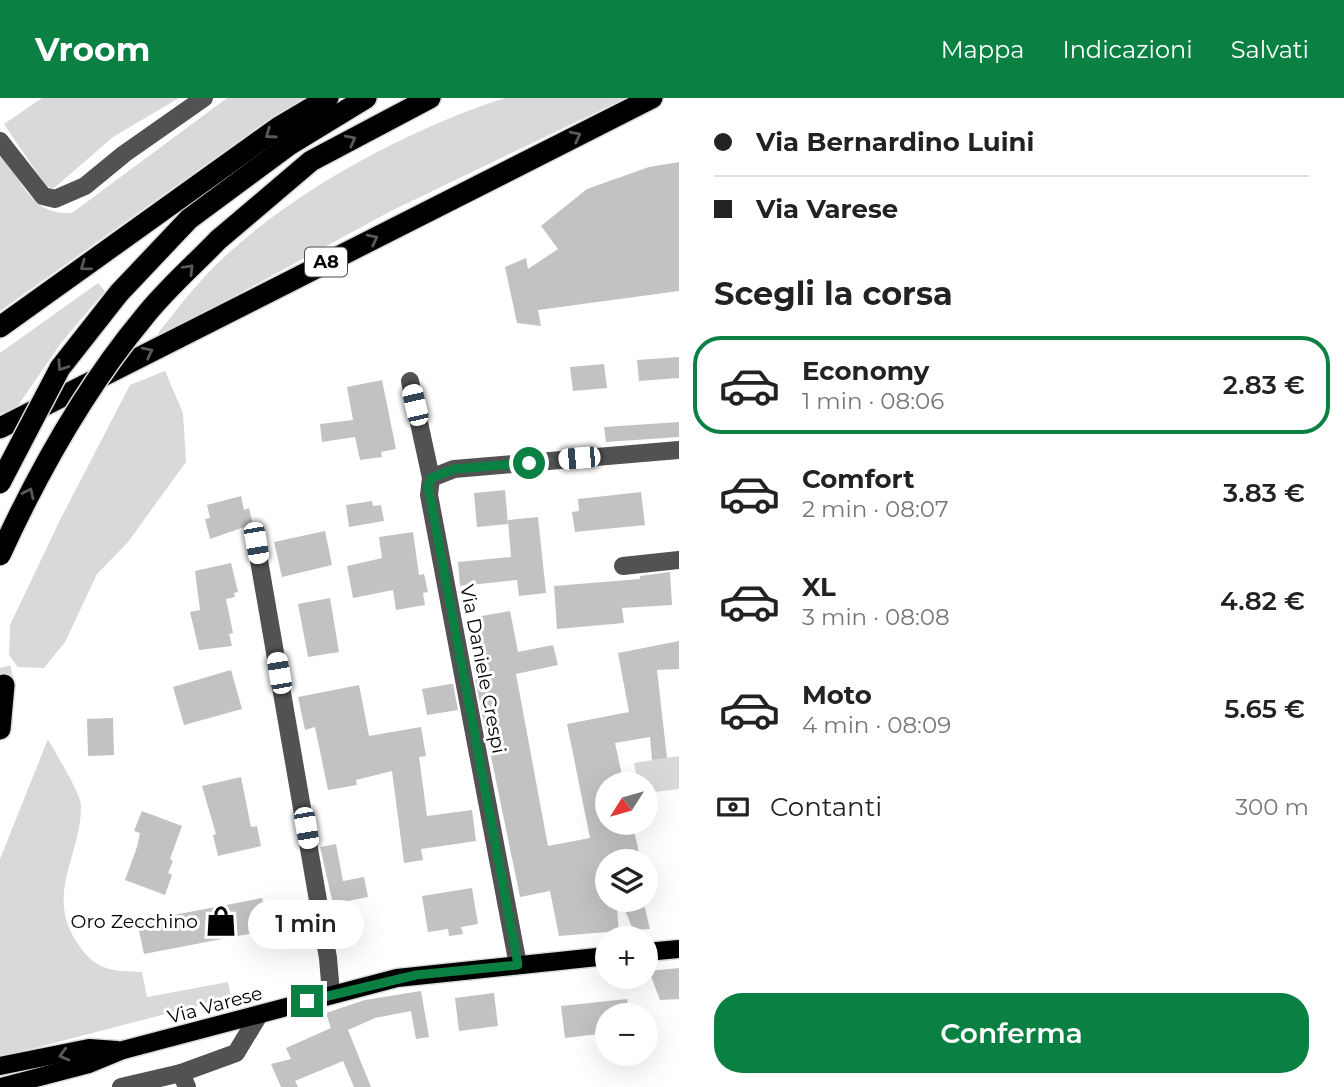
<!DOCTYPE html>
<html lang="it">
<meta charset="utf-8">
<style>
:root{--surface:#fff;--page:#f2f2f2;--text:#222;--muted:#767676;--line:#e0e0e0;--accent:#0b8043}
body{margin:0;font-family:Montserrat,sans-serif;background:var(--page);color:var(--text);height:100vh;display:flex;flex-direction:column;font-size:26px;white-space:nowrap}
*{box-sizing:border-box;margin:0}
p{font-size:23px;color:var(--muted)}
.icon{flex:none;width:38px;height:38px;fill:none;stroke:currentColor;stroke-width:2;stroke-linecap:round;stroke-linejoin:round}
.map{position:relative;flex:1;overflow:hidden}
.sheet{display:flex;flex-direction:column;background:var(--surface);width:665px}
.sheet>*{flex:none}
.guide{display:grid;align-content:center;height:154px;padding:0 35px;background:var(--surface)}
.needle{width:46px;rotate:233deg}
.buttons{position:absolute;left:595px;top:674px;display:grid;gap:14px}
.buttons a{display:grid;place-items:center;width:63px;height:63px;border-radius:50%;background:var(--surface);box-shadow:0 7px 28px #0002;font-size:35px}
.end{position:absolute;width:32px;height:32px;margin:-16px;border:9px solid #0b8043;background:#fff;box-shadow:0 0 0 4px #fff}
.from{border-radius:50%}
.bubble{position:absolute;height:49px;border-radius:24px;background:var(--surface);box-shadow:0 7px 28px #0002;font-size:23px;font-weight:600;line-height:49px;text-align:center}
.car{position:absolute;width:21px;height:42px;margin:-21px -10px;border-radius:9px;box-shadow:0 0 5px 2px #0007;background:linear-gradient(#fff 24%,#345 0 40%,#fff 0 76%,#345 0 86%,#fff 0)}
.guide b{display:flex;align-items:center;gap:24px;height:66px;font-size:26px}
.guide b+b{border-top:2px solid var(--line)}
.guide i{width:18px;height:18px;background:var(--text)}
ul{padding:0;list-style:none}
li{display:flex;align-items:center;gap:21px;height:98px;margin:0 14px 10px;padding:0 21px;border:4px solid transparent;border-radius:28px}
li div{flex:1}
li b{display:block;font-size:26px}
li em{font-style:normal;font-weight:600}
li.selected{border-color:var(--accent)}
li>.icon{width:63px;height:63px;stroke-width:1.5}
h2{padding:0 35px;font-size:32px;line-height:84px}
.pay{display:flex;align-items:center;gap:18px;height:77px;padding:0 35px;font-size:26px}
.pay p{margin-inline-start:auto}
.button{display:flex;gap:14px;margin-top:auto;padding:14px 35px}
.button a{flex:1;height:80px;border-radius:28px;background:var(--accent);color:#fff;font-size:28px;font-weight:600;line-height:80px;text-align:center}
header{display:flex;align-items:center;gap:42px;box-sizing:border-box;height:98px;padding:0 35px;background:var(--accent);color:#fff}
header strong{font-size:33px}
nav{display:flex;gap:38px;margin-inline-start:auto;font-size:24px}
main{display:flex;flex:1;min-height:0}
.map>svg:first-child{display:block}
.green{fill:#d9d9d9}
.building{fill:#c2c2c2}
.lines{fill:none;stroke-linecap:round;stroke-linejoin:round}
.highway-tunnel{stroke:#d9d9d9;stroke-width:21;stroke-dasharray:21 10;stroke-linecap:butt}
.major-casing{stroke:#dbdbdb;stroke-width:21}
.highway-casing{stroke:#dbdbdb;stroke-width:24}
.minor{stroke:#525252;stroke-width:18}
.major{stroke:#000;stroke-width:18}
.highway{stroke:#000;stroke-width:21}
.highway-bridge-casing{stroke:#dbdbdb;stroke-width:24;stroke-linecap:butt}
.highway-bridge{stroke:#000;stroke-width:21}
.oneway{stroke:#595959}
.route{stroke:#0b8043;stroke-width:9}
.labels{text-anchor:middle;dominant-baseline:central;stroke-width:6;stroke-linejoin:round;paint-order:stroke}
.shield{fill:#fff;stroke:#4c4c4c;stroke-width:2}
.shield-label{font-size:18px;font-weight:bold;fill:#000}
.street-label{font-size:19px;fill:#000;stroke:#fff}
.poi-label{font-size:19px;fill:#000;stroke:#fff;text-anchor:end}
</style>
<header>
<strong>Vroom</strong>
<nav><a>Mappa</a><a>Indicazioni</a><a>Salvati</a></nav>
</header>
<main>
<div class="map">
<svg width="679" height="989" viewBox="0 0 679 989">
<rect width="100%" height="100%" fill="#fff"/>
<g class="green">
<polygon points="42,0 179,0 113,39 53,91 46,88 4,26"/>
<path d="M227,0H305L271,20L0,213V57C26,85 29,117 72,115Z"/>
<path d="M505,0H626L391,113L159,239L158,235C177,212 195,187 217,166C292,93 406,32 505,0Z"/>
<polygon points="98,185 105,193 61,245 17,309 0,316 0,255"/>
<polygon points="165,273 183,315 186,364 128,444 97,476 65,544 44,570 18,569 9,557 10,527 60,422 130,287"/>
<path d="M48,641C55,655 81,695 81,708C81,759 44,797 78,846C96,873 112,873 142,874L147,899L228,884L231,899L0,959V761Z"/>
<polygon points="679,658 679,691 646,695 646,686 638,686 634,665"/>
</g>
<g class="building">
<polygon points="679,64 679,193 538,212 541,228 517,225 505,169 526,160 528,171 558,151 541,128 587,91 649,69"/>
<polygon points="679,259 679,280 639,283 637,262"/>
<polygon points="604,266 607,290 573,293 570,269"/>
<polygon points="382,282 396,351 381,354 382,359 360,362 355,339 322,344 320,326 353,322 347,289"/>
<polygon points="679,324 679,339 606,344 604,329"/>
<polygon points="505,392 508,426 477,429 474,395"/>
<polygon points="641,394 645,427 575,434 572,414 579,413 578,401"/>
<polygon points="241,398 244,412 249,410 253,426 210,441 205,421 210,420 207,407"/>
<polygon points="372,403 373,408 381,407 384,423 349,429 346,407"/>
<polygon points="538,419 546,495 519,498 517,482 460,488 458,464 511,459 508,422"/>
<polygon points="325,433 332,467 282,479 274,444"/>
<polygon points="413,434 419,477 424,476 428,494 423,495 425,507 396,512 393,492 353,500 347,468 382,460 379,439"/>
<polygon points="231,465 238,494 234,495 235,499 226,501 233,535 229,536 232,548 199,552 190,514 200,512 195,473"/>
<polygon points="670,474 672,507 622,510 624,525 557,531 554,488 640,481 640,478"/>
<polygon points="330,500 339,554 308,559 298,506"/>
<polygon points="510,513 518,554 553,547 558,567 516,576 548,748 590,740 567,626 629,614 618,555 679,543 679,571 657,572 667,660 652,662 650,639 615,645 624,686 607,686 607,724 632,724 641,763 607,763 607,802 616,802 619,833 559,838 550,793 520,799 475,581 488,578 476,519"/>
<polygon points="231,572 242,611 184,627 173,589"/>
<polygon points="450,586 453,586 458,612 427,617 422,591"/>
<polygon points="359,587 369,638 421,629 426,658 419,659 427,718 472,712 476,743 421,751 423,762 404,765 392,673 356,682 357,687 328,692 315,629 305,632 298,599"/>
<polygon points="113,620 114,657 88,658 87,621"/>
<polygon points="241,679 251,729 257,728 261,748 218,758 213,737 216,736 202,688"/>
<polygon points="142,713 182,728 170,761 173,763 168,775 172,777 165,797 125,782 137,749 140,735 134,733"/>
<polygon points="336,746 343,783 364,779 368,799 333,806 320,749"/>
<polygon points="472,790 478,826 461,829 463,836 449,838 448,831 428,834 422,798"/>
<polygon points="262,800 269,832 144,856 137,824"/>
<polygon points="621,802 643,802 650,831 633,832"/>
<polygon points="679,870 679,901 660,902 649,873"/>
<polygon points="421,893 429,939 416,941 411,913 375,920 348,932 371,989 354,989 343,963 295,983 298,989 281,989 271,966 291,961 286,950 331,930 326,915 365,902"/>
<polygon points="494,895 498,928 459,933 455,900"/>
<polygon points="627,901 629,917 607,917 607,935 565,940 561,908"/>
</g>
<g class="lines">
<polyline class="highway-tunnel" points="0,570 4,587"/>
<defs>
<g id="major">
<polyline points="646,854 679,851"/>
<polyline points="0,968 89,950 117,952"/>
<polyline points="1,989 89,966 123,952 397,880 607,858"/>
</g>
<g id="highway">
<polyline points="218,142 311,63 430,0"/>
<polyline points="119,195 189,121 289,47 366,0"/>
<polyline points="0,229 279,29 328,0"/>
<polyline points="0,330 652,0"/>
<polyline points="0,631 4,587"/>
</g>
</defs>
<use href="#major" class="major-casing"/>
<use href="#highway" class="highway-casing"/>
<g class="minor">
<polyline points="0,43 43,98 55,101 85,88 124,56 204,0"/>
<polyline points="410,283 431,380 429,397 518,867"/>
<polyline points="431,380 454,371 679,352"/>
<polyline points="256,445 328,860 331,896"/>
<polyline points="623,468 679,462"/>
<polyline points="121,989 181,975"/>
<polyline points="187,989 181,975 236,955 259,917"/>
</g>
<use href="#major" class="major"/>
<use href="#highway" class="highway"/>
<defs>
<g id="highway-bridge">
<polyline points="0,385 60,270 119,195"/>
<path d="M0,457C39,372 84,291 144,219C166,191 194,167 218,142"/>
</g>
</defs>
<use href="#highway-bridge" class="highway-bridge-casing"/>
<use href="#highway-bridge" class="highway-bridge"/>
</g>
<defs><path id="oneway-chevron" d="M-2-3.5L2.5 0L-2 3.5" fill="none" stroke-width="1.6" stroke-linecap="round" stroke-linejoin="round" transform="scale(1.75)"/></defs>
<g class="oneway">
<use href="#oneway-chevron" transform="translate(270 36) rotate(145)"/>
<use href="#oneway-chevron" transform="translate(576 38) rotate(-27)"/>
<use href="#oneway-chevron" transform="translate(351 42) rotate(-28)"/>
<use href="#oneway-chevron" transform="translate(373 141) rotate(-27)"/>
<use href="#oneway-chevron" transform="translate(85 168) rotate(144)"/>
<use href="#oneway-chevron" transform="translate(189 171) rotate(-46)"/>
<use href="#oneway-chevron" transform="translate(148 254) rotate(-27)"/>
<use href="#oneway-chevron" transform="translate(62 268) rotate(124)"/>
<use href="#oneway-chevron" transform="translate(29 395) rotate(-65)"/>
<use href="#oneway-chevron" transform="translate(64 957) rotate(165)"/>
</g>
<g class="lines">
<polyline class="route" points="307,903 416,877 518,867 428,388 431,380 454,371 529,365"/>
</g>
<defs>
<symbol id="shop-bare" viewBox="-9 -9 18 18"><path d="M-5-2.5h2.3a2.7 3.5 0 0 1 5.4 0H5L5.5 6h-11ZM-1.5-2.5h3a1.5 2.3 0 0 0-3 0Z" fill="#000" stroke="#fff" stroke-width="2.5" paint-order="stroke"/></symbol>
</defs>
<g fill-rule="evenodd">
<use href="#shop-bare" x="199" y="801" width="44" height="44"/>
</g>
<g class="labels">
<rect class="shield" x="305" y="149.5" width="42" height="29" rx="5"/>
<g class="shield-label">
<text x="326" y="164">A8</text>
</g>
<g class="street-label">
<text transform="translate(483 571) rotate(79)">Via Daniele Crespi</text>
<text transform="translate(215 907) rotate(-15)">Via Varese</text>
</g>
<g class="poi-label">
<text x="198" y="823">Oro Zecchino</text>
</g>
</g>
</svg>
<div class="buttons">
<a><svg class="needle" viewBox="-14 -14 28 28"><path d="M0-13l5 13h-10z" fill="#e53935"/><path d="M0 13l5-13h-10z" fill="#767676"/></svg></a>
<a><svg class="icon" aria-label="layers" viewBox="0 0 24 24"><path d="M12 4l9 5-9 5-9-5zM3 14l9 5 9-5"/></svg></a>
<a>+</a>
<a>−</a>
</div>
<i class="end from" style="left:529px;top:365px"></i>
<i class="end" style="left:307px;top:903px"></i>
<div class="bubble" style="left:248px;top:802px;width:116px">1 min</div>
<i class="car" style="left:415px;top:307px;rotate:347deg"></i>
<i class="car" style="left:579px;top:360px;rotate:265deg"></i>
<i class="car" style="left:256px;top:445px;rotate:170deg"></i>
<i class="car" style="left:279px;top:575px;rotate:350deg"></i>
<i class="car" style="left:306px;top:730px;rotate:170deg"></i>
</div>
<section class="sheet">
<div class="guide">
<b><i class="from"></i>Via Bernardino Luini</b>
<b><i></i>Via Varese</b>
</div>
<h2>Scegli la corsa</h2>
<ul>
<li class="selected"><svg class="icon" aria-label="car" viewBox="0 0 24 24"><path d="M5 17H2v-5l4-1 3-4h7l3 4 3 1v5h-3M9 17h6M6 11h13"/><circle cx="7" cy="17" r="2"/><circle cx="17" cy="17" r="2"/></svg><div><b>Economy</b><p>1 min · 08:06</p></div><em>2.83 €</em></li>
<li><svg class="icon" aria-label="car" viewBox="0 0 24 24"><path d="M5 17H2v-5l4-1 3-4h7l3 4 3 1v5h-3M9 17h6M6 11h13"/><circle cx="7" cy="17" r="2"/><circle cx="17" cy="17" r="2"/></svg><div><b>Comfort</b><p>2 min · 08:07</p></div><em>3.83 €</em></li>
<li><svg class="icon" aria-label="car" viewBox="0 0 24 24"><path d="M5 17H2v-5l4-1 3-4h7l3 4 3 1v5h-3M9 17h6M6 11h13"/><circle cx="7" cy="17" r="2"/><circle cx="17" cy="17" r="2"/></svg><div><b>XL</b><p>3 min · 08:08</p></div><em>4.82 €</em></li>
<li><svg class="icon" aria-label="car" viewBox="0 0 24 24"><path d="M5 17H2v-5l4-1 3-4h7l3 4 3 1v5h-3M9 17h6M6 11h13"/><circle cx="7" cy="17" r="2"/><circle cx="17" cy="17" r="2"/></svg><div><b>Moto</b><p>4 min · 08:09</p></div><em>5.65 €</em></li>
</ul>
<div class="pay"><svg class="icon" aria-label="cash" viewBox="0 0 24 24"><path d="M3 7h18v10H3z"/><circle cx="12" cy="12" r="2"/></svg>Contanti<p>300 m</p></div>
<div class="button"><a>Conferma</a></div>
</section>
</main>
